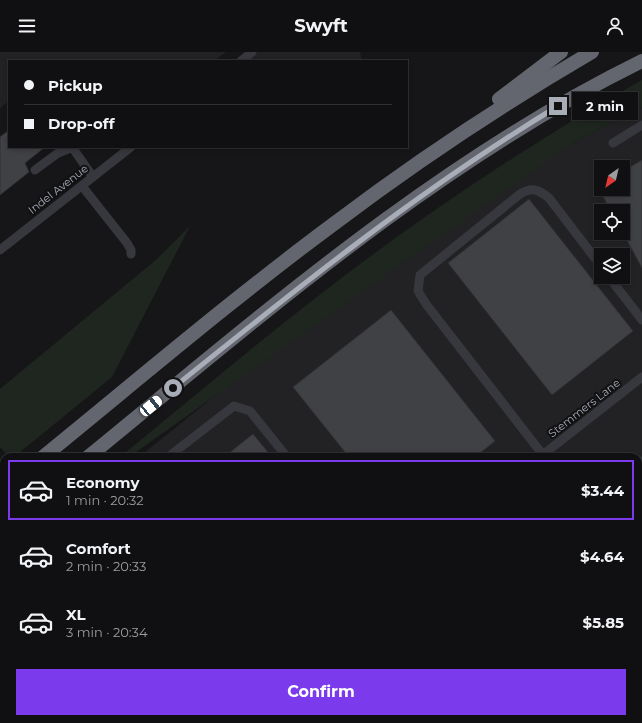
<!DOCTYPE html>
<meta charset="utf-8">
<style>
:root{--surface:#101012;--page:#1e1e20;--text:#f1f3f6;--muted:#9c9d9f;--line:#303032;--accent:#7c3aed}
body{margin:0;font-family:Montserrat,sans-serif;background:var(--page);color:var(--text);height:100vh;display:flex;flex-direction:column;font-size:15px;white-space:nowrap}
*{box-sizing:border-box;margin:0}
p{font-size:13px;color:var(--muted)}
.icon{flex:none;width:22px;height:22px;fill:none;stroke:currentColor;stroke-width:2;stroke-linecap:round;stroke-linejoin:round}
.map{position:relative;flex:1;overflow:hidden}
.sheet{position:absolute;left:0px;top:401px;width:642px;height:270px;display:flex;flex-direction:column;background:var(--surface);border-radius:12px 12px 0 0;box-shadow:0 2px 6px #0003,0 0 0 1px var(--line)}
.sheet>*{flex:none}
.hud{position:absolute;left:8px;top:8px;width:400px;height:88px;border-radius:0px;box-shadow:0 2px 6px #0003,0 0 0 1px var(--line);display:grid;align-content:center;height:88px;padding:0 16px;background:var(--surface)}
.needle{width:26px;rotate:214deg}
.buttons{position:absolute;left:594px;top:108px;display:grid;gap:8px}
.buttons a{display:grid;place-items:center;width:36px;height:36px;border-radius:0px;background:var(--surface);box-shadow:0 2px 6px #0003,0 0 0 1px var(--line);font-size:20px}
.end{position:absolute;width:18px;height:18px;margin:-9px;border:5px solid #a8adb8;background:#111;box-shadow:0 0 0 2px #111}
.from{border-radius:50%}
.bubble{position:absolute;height:28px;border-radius:0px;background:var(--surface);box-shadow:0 2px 6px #0003,0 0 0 1px var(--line);font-size:13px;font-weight:700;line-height:28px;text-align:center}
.car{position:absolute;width:12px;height:24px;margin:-12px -6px;border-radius:5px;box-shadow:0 0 3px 1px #0007;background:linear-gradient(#fff 24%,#345 0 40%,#fff 0 76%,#345 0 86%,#fff 0)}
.hud b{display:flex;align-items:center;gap:14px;height:38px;font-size:15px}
.hud b+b{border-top:1px solid var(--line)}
.hud i{width:10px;height:10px;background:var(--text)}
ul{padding:7px 0 0;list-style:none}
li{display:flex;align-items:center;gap:12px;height:60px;margin:0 8px 6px;padding:0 8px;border:2px solid transparent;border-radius:0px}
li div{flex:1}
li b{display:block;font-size:15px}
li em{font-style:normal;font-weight:700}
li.on{border-color:var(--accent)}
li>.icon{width:36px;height:36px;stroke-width:1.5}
.button{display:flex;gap:8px;margin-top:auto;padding:8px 16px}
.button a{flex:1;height:46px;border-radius:0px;background:var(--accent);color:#fff;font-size:16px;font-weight:700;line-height:46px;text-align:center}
header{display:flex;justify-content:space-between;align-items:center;height:52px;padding:0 16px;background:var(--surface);font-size:18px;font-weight:700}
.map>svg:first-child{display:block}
.built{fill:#222225;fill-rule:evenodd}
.green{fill:#1e261f}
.building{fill:#404145;stroke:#303034}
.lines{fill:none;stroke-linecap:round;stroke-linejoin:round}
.minor{stroke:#37383d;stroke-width:9}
.highway{stroke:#63666e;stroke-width:14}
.route{stroke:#a8adb8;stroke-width:5}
.labels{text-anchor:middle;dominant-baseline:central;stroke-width:4;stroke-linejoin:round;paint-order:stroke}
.street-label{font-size:11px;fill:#a8adb8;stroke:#111113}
</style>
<header><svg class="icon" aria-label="menu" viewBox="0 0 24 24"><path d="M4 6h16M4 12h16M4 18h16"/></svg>Swyft<svg class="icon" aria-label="person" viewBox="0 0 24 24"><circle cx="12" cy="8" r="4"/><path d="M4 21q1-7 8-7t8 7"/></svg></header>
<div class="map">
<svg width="642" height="671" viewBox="0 0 642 671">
<rect width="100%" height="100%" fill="#161618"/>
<g class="built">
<polygon points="0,0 226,0 214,9 9,9 9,49 0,56"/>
<polygon points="248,0 360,0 362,9 236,9"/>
<path d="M642,55V671H555L551,667H638V405H139L411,186L574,90ZM601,115H623V137H601ZM601,159H623V181H601ZM601,203H623V225H601Z"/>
<polygon points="4,514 4,667 528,667 523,671 0,671 0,517"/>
</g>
<g class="green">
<path d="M642,28V55L574,90L129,405H120C186,351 251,296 318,244C421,164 529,92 642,28Z"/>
<polygon points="190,174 112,325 14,405 9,405 0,395 0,337 157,207"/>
<polygon points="4,499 4,633 0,635 0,502"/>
</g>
<g class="building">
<polygon points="9,78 9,95 45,95 25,111 29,120 0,143 0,85"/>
<polygon points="642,108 642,216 623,181 623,159 611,159 599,137 623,137 623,119"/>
<polygon points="529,147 633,279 552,343 448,211"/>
<polygon points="391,258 495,389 475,405 349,405 293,335"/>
<polygon points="253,382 272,405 224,405"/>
</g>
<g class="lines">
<g class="minor">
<polyline points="241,9 252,0"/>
<polyline points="613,91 642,73"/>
<polyline points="72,95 93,125"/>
<polyline points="35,118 58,101 73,95"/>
<polyline points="82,134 127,191 131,198 131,202"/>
<polyline points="0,198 131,95"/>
<polyline points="609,225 642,268"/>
<path d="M543,403L426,252L418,239L420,223L520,142C532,135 538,137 549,146L601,214"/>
<polyline points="168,405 234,354 250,359 287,405"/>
<polyline points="540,405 642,325"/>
<polyline points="638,408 642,411"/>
<polyline points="82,667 83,671"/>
<polyline points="181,667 184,671"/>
<polyline points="583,667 586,671"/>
<polyline points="605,667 608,671"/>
<polyline points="55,671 61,667"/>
<polyline points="250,671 250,667"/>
</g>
<g class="highway">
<polyline points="499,47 561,0"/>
<path d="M43,405C140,326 235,245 335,171C417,109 503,52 592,0"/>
<path d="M88,405C263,262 438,109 642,9"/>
<polyline points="0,440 4,437"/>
<polyline points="0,477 4,474"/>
</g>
</g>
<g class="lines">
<path class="route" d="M173,336C297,236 421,137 558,54"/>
</g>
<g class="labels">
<g class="street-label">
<text transform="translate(58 137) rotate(-38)">Indel Avenue</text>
<text transform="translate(584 356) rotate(-38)">Stemmers Lane</text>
</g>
</g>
</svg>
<div class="buttons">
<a><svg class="needle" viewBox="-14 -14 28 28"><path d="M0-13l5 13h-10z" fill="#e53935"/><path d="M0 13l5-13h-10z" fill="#9c9d9f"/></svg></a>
<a><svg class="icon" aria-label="locate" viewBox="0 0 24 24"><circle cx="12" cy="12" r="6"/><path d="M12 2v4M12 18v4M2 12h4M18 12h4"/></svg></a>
<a><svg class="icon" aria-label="layers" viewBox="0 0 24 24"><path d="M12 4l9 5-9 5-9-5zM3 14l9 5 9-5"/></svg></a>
</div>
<i class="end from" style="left:173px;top:336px"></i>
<i class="end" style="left:558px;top:54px"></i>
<div class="bubble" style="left:572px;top:40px;width:66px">2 min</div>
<i class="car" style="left:151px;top:354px;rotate:51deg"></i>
<div class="hud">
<b><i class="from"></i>Pickup</b>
<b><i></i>Drop-off</b>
</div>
<section class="sheet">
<ul>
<li class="on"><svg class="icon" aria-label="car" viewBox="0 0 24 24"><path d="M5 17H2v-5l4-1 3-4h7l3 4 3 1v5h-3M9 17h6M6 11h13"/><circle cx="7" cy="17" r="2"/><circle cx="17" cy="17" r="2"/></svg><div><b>Economy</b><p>1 min · 20:32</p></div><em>$3.44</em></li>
<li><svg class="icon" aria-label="car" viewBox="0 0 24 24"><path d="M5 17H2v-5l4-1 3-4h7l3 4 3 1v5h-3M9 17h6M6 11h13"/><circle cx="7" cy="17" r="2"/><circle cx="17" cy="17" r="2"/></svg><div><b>Comfort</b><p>2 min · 20:33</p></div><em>$4.64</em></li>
<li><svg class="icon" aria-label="car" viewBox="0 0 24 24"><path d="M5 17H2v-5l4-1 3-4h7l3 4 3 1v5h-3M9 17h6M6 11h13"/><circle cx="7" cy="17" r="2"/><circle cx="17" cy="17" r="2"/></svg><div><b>XL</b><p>3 min · 20:34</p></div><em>$5.85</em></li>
</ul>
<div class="button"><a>Confirm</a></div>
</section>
</div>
